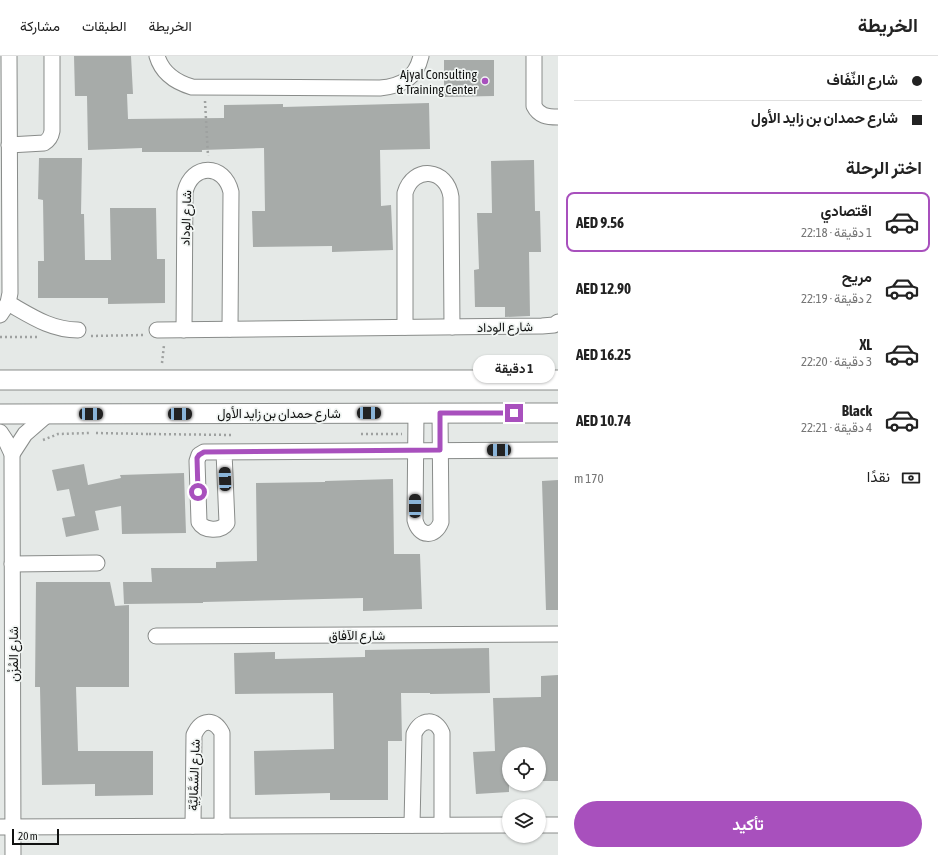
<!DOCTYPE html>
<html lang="ar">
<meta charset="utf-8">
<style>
:root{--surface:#fff;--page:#f2f2f2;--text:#222;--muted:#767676;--line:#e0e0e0;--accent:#a850bd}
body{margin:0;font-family:"Asap Condensed",Vazirmatn,sans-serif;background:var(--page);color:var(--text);direction:rtl;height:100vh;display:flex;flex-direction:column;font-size:15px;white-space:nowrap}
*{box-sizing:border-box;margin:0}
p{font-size:13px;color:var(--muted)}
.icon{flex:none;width:22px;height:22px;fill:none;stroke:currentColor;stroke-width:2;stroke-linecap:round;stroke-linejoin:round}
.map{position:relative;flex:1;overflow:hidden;direction:ltr}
.panel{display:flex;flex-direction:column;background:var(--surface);width:380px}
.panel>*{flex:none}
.guide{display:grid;align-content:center;height:88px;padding:0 16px;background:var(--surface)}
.buttons{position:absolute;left:502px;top:691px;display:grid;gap:8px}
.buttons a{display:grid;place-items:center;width:44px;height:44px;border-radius:50%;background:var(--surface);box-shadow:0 1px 3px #0004;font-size:20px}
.scale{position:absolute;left:12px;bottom:10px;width:47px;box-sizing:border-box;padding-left:4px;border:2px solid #111211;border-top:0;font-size:11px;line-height:14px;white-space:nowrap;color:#111211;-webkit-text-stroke:3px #f2f6f4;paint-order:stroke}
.end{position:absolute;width:18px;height:18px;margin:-9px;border:5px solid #a850bd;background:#fff;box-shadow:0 0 0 2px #fff}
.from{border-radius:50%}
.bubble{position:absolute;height:28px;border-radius:14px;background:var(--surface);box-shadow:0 1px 3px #0004;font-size:13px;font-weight:700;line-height:28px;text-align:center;direction:rtl}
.car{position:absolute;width:12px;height:24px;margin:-12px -6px;border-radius:5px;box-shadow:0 0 3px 1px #0007;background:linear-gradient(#222 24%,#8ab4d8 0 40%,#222 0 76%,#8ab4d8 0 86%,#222 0)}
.guide b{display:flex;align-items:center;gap:14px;height:38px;font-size:15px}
.guide b+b{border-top:1px solid var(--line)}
.guide i{width:10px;height:10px;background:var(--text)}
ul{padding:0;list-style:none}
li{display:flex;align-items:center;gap:12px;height:60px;margin:0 8px 6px;padding:0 8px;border:2px solid transparent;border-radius:8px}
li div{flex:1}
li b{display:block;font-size:15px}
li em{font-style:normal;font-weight:700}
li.current{border-color:var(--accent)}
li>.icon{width:36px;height:36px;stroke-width:1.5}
h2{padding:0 16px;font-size:18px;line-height:48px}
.pay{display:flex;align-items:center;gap:10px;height:44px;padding:0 16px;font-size:15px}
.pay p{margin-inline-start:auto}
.action{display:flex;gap:8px;margin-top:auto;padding:8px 16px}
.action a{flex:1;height:46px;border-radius:24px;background:var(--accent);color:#fff;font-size:16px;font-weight:700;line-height:46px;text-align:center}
header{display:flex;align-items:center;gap:24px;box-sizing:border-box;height:56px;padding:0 20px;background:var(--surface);border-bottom:1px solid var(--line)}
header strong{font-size:19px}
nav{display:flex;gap:22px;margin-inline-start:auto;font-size:14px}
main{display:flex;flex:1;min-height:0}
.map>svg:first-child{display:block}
.building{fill:#a7aba9}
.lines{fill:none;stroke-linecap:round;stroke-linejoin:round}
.minor-casing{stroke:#898c8a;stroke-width:17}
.major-casing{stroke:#898c8a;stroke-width:21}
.path{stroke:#9ea1a0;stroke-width:2.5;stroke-dasharray:2 3;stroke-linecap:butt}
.minor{stroke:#fff;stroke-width:15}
.major{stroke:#fff;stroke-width:19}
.route{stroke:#a850bd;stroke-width:5}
.poi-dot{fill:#a850bd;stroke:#f2f6f4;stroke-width:1.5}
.labels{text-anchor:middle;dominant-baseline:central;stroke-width:3.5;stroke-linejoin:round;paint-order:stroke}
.poi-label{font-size:13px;fill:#111211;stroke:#f2f6f4;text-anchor:end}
.street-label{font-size:13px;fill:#111211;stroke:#f2f6f4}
</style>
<header>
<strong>الخريطة</strong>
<nav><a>الخريطة</a><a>الطبقات</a><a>مشاركة</a></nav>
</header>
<main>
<section class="panel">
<div class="guide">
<b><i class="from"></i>شارع النِّفَاف</b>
<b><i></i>شارع حمدان بن زايد الأول</b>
</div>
<h2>اختر الرحلة</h2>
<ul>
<li class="current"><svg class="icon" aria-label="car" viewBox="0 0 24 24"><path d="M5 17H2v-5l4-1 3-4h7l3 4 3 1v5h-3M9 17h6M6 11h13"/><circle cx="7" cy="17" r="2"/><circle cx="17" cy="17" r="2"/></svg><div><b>اقتصادي</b><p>1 دقيقة · 22:18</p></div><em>AED 9.56</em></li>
<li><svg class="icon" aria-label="car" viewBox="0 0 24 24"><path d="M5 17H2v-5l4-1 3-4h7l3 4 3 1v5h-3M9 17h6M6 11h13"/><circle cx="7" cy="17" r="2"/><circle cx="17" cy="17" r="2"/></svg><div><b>مريح</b><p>2 دقيقة · 22:19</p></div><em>AED 12.90</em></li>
<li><svg class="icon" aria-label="car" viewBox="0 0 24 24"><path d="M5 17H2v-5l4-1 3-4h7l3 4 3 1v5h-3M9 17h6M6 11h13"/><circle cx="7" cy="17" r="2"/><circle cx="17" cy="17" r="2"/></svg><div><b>XL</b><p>3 دقيقة · 22:20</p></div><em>AED 16.25</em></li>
<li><svg class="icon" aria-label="car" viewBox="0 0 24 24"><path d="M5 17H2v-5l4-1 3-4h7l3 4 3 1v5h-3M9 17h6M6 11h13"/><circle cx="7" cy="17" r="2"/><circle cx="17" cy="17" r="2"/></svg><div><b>Black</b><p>4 دقيقة · 22:21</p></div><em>AED 10.74</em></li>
</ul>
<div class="pay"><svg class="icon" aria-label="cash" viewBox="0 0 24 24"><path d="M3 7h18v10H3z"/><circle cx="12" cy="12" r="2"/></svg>نقدًا<p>170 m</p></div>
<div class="action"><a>تأكيد</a></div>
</section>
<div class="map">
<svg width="558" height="799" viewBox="0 0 558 799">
<rect width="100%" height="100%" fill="#e5e9e7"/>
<g class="building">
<polygon points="74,0 131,0 133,38 127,38 128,63 224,62 224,49 283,48 283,51 429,47 430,93 380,94 381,150 391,149 393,194 332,196 332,190 253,191 252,155 265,155 264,92 202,94 202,96 142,96 142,92 88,94 87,40 75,40"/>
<polygon points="444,4 494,4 494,40 444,41"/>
<polygon points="39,102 82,102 81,158 84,158 85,204 111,204 110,152 156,152 157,203 165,203 165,247 108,248 108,242 38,242 38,205 44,205 43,144 38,143"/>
<polygon points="534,104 535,155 540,155 541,196 529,196 530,260 505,261 505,251 475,251 474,214 479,213 477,157 492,157 491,105"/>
<polygon points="84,408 88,429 121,422 120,419 184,417 186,477 122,478 121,450 95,455 99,474 66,481 62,462 75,460 69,433 57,435 52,414"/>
<polygon points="393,423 394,498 420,498 422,553 363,555 363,542 203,546 203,547 124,548 123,526 152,526 151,512 216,512 216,506 257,505 256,427 325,426 325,425"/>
<polygon points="558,424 558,554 546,554 542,425"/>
<polygon points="36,526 110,526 115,550 129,549 129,631 76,631 78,695 153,695 153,739 95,740 95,728 42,729 40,631 35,631"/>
<polygon points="489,592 490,637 430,638 430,637 401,637 402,685 388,685 388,744 330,744 330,737 255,739 254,695 334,693 333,637 235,638 234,597 275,596 275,603 365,601 365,594"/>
<polygon points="558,619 558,725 541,725 540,698 509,698 509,736 476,738 473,696 495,695 493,642 541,641 541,620"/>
</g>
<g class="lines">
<defs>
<g id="minor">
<path d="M157,0C162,17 175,26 192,31L380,32C402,30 416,22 421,0"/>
<path d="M534,0V50C539,60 547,61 558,61"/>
<path d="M9,89L44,87C49,84 51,81 52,75V0"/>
<path d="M8,247C31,260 51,274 78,274"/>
<polyline points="0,259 8,247 10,237 9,0"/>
<path d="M405,271V137C413,109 447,112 451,141L452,271"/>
<polyline points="157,274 542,270 554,269 558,266"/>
<path d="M184,274L185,136C192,107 224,107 231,136L230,273"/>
<path d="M416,357L415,464C419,481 435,482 441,466L440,357"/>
<polyline points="0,376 6,385 12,398 13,799"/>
<path d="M224,396L227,467C221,476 204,475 199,466L197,405L199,399L204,396L558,394"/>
<polyline points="12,398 25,378 48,358"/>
<polyline points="12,508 97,507"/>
<polyline points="156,580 558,578"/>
<path d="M412,769L414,678C421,662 436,662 442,677V769"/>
<polyline points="539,769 558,769"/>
<path d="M193,770L194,679C201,663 214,662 222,677V770"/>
<polyline points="0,771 509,769"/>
</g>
<g id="major">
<polyline points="0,324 558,324"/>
<polyline points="0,358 558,357"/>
</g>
</defs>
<use href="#minor" class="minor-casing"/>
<use href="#major" class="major-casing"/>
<g class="path">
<polyline points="205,45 208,100"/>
<polyline points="91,280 144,279"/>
<polyline points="0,281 38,281"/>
<polyline points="162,307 164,289"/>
<polyline points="96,377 149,378 149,376"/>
<polyline points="149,378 234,379"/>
<polyline points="361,378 402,378"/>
<polyline points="43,384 58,378 89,377"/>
</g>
<use href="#minor" class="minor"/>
<use href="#major" class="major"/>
</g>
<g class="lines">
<polyline class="route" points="198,436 197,402 199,399 204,396 440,394 440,357 514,357"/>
</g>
<circle class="poi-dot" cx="485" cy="25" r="4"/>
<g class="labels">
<g class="poi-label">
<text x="477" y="18">Ajyal Consulting<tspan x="477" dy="15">&amp; Training Center</tspan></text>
</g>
<g class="street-label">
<text transform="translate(186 162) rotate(-88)">شارع الوداد</text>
<text transform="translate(505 271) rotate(-1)">شارع الوداد</text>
<text x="279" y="357">شارع حمدان بن زايد الأول</text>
<text x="357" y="579">شارع الآفاق</text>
<text transform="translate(13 598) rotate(-90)">شارع المُزْن</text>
<text transform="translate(194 719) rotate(-88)">شارع السَّمَّالِيَّة</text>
</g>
</g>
</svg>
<div class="buttons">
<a><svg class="icon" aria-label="locate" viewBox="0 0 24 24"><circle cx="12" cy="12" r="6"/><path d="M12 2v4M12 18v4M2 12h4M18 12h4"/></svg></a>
<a><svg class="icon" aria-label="layers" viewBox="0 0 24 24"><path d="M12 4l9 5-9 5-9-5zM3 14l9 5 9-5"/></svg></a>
</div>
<div class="scale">20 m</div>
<i class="end from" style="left:198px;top:436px"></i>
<i class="end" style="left:514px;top:357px"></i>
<div class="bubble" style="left:473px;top:299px;width:82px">1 دقيقة</div>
<i class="car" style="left:369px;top:357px;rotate:90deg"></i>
<i class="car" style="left:91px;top:358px;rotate:90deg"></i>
<i class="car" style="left:180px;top:358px;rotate:90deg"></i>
<i class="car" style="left:499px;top:394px;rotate:270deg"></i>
<i class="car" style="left:225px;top:423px;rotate:358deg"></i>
<i class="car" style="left:415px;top:450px;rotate:0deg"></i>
</div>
</main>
